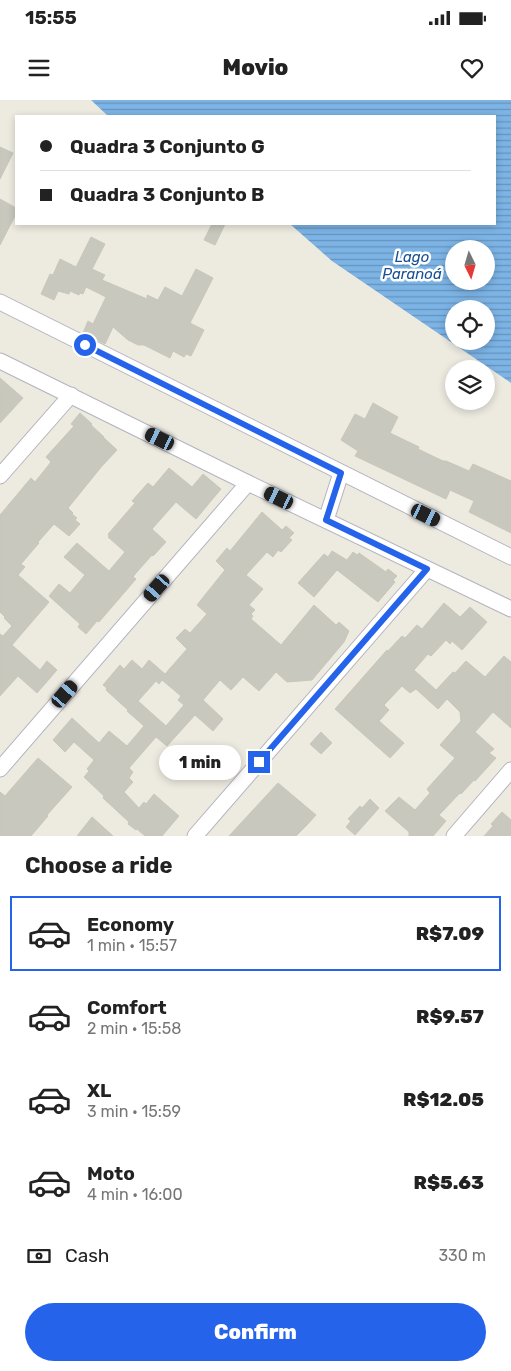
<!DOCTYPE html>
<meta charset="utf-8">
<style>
:root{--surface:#fff;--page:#f6f6f6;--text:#222;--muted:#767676;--line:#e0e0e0;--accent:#2563eb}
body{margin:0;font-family:Rubik,sans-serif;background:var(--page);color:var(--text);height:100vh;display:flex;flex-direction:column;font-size:19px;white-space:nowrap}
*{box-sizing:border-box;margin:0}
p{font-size:16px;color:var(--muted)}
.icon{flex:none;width:28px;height:28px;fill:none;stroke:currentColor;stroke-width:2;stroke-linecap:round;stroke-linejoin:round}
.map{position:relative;height:736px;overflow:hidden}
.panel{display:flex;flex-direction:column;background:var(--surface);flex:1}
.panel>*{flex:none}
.guide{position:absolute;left:15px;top:15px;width:481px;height:110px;border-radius:0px;box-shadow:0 2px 8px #0003;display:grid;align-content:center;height:110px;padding:0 25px;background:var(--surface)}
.needle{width:32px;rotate:175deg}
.tools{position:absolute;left:445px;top:140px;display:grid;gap:10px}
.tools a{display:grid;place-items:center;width:50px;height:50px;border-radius:50%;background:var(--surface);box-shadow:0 2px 8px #0003;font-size:25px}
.end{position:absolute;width:22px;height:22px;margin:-11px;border:6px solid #2563eb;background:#fff;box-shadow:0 0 0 2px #fff}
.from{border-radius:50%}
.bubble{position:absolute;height:35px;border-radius:18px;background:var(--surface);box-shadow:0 2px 8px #0003;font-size:16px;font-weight:800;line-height:35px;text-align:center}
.car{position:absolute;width:15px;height:30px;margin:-15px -8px;border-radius:6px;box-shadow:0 0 4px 1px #0007;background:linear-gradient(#222 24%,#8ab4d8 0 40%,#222 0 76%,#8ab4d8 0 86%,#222 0)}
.guide b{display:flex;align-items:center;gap:18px;height:48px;font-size:19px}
.guide b+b{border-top:1px solid var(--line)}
.guide i{width:12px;height:12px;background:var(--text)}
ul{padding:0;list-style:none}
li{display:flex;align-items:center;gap:15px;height:75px;margin:0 10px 8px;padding:0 15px;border:2px solid transparent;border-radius:0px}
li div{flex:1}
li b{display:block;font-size:19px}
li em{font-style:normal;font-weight:800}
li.selected{border-color:var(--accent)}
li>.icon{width:45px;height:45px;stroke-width:1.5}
h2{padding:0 25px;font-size:22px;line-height:60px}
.pay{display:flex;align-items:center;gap:12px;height:55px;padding:0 25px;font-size:19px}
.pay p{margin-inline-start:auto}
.cta{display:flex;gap:10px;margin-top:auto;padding:10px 25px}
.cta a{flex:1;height:58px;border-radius:30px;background:var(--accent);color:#fff;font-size:20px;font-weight:800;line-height:58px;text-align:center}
.status{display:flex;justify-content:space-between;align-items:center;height:35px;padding:0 25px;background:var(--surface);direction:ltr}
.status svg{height:14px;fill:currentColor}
header{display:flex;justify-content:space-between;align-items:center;height:65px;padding:0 25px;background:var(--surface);font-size:22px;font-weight:800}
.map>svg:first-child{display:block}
.water{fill:url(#water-rules);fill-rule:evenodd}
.building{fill:#c9c8be;stroke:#c9c6ba;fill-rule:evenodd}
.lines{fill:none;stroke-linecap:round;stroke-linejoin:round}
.minor-casing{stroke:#b4b4bf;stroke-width:17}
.minor{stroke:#fff;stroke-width:15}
.route{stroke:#2563eb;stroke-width:6}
.labels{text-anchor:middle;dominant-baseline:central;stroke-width:5;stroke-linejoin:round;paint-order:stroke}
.water-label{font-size:15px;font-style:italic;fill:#185095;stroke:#fff}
</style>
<div class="status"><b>15:55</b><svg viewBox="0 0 49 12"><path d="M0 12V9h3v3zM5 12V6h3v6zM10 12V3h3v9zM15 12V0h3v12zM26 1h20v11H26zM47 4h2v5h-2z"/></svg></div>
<header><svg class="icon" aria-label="menu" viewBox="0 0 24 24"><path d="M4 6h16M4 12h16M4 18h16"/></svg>Movio<svg class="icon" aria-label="heart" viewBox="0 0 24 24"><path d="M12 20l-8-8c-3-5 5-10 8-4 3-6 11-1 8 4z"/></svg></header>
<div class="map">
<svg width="511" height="736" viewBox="0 0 511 736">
<defs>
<pattern id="water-rules" width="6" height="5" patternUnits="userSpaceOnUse" patternTransform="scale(1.25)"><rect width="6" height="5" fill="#7cb4e6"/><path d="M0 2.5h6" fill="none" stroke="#6693bb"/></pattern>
</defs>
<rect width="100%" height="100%" fill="#edeae0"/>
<path class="water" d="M91,0H511V283L332,161L290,124H495V16H108ZM454,149H486V181H454ZM454,209H486V241H454Z"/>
<g class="building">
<polygon points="0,47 13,53 0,79"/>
<polygon points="0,99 16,108 16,114 0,145"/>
<polygon points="212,124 225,124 215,145 204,140"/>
<polygon points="91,137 105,144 92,169 105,175 102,180 147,199 147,195 158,200 165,187 182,196 196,169 213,178 190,223 204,230 191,256 186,254 184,257 173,251 170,258 144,245 138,245 128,240 113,227 105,244 83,233 88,221 93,224 106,197 86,187 83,194 80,193 79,195 70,191 69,194 58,191 54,200 41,194 50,174 53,175 60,159 76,167"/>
<polygon points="0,278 23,298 0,323"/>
<polygon points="373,303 398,317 390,333 419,347 418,349 443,361 446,361 469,371 473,364 511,381 511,433 469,412 474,401 450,390 446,399 355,356 358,351 341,340 355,314 365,319"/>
<polygon points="80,313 92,324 91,325 104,337 103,337 117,350 102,366 68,408 73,413 72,414 77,418 75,420 80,424 69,436 54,424 38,442 39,443 21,464 25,467 18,475 49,502 12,545 40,570 47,561 57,570 37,593 18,576 0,596 0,534 3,536 12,526 4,518 5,517 0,512 0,415 31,378 35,382 51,362 46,357 74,326 71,324"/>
<polygon points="169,368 192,387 203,374 221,389 196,419 176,402 152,429 166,442 153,456 152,455 136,473 133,477 136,479 99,522 97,521 86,534 78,527 80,524 49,496 59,484 70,493 85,475 64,457 77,443 109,471 125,452 108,437 110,436 108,435 109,433 135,403 132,401 148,383 153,387"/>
<path d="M262,412L282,430L286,426L294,433L289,438L292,440L281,452L278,450L273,457L267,452L246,475L263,489L249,505L255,510L251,514L253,516L251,519L281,545L314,505L336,525L339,522L349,531L344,542L312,580L287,582L276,572L259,591L243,577L231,590L220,580L203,600L223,619L213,631L195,615L167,646L156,637L129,668L133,672L129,678L133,682L124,692L139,708L144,702L146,704L154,694L179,716L162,736H145L137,729L136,730L128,724L129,722L103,698L104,696L84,677L89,671L87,669L94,660L74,642L65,652L53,640L72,618L99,643L109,631L127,646L144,626L127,611L128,610L106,590L107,588L103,585L120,565L124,569L132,560L142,569L149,560L165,574L187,549L176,538L185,529L190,533L207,514L197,505L225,470L216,461L227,448L230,451ZM162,580L181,596L178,600L184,605L166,626L138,601L156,581L159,584Z"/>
<polygon points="332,451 347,460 353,452 357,455 359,453 386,472 388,469 397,476 393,480 395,482 378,502 337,470 314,497 298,483 324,454 328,457"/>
<polygon points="444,503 460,517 470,507 487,522 462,550 452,541 450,544 446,540 431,556 428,554 414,570 436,590 453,572 455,573 466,561 485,577 504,556 511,562 511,628 493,612 475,632 494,649 489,653 496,658 475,681 474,680 461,694 460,693 439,715 446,721 433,736 409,736 409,732 385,711 399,697 415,710 430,693 427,689 455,658 440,645 461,621 460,612 447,599 438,609 416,589 410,593 402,586 384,605 389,610 379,621 404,643 390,658 335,609 387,550 388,551 402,536 405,538 417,525 422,529"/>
<polygon points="321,632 332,643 321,654 310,644"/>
<polygon points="38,658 72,687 47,715 48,716 31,736 0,736 0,692 5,696"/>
<polygon points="278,683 316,715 306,726 296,736 229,736"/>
<polygon points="370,699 379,708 355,735 346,727 351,721 348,719 360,706 362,708"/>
<polygon points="502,712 511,720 511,736 484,736 493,726 491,724"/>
<polygon points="92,717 113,736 77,736"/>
</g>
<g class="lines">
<defs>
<g id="minor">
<polyline points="0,202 511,457"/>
<polyline points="0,261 248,383 511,509"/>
<polyline points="0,376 71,295"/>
<polyline points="326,420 341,373"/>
<polyline points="0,669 248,383"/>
<polyline points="195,736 427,469"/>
<polyline points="454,736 511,670"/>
</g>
</defs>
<use href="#minor" class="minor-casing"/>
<use href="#minor" class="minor"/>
</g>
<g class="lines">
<polyline class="route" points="85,245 341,373 326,420 427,469 259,662"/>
</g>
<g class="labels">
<g class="water-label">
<text x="412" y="157">Lago<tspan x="412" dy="17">Paranoá</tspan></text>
</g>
</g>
</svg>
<div class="tools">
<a><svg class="needle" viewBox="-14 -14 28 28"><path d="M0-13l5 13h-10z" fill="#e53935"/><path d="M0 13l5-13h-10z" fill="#767676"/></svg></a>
<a><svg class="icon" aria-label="locate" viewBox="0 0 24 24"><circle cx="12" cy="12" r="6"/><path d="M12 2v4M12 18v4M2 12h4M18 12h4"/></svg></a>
<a><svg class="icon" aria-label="layers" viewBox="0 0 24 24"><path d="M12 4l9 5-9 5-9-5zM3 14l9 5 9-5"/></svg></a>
</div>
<i class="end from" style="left:85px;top:245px"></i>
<i class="end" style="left:259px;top:662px"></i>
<div class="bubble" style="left:159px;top:645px;width:82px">1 min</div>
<i class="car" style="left:160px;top:339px;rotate:296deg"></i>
<i class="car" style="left:279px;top:398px;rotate:296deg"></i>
<i class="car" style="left:426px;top:415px;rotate:116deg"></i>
<i class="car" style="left:157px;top:488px;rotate:221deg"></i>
<i class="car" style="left:65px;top:594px;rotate:41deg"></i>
<div class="guide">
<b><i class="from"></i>Quadra 3 Conjunto G</b>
<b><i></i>Quadra 3 Conjunto B</b>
</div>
</div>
<section class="panel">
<h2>Choose a ride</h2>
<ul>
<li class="selected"><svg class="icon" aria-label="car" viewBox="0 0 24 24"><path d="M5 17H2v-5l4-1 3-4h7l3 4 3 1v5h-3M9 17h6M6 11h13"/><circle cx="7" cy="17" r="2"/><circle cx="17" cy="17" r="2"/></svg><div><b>Economy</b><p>1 min · 15:57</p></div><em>R$7.09</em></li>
<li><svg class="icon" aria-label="car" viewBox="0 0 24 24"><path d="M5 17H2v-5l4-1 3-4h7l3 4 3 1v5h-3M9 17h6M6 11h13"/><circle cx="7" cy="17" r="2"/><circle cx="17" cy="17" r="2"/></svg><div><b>Comfort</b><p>2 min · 15:58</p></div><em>R$9.57</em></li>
<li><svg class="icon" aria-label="car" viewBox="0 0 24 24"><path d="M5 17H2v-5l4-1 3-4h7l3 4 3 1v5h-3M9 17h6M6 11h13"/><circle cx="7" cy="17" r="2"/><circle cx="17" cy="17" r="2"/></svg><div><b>XL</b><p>3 min · 15:59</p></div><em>R$12.05</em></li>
<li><svg class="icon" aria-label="car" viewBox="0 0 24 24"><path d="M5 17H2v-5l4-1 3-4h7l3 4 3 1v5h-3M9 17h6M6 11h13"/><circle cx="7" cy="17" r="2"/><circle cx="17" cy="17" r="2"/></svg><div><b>Moto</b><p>4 min · 16:00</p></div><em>R$5.63</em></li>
</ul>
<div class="pay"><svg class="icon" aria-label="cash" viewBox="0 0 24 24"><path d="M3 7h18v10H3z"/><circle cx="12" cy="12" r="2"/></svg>Cash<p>330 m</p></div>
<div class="cta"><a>Confirm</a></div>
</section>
